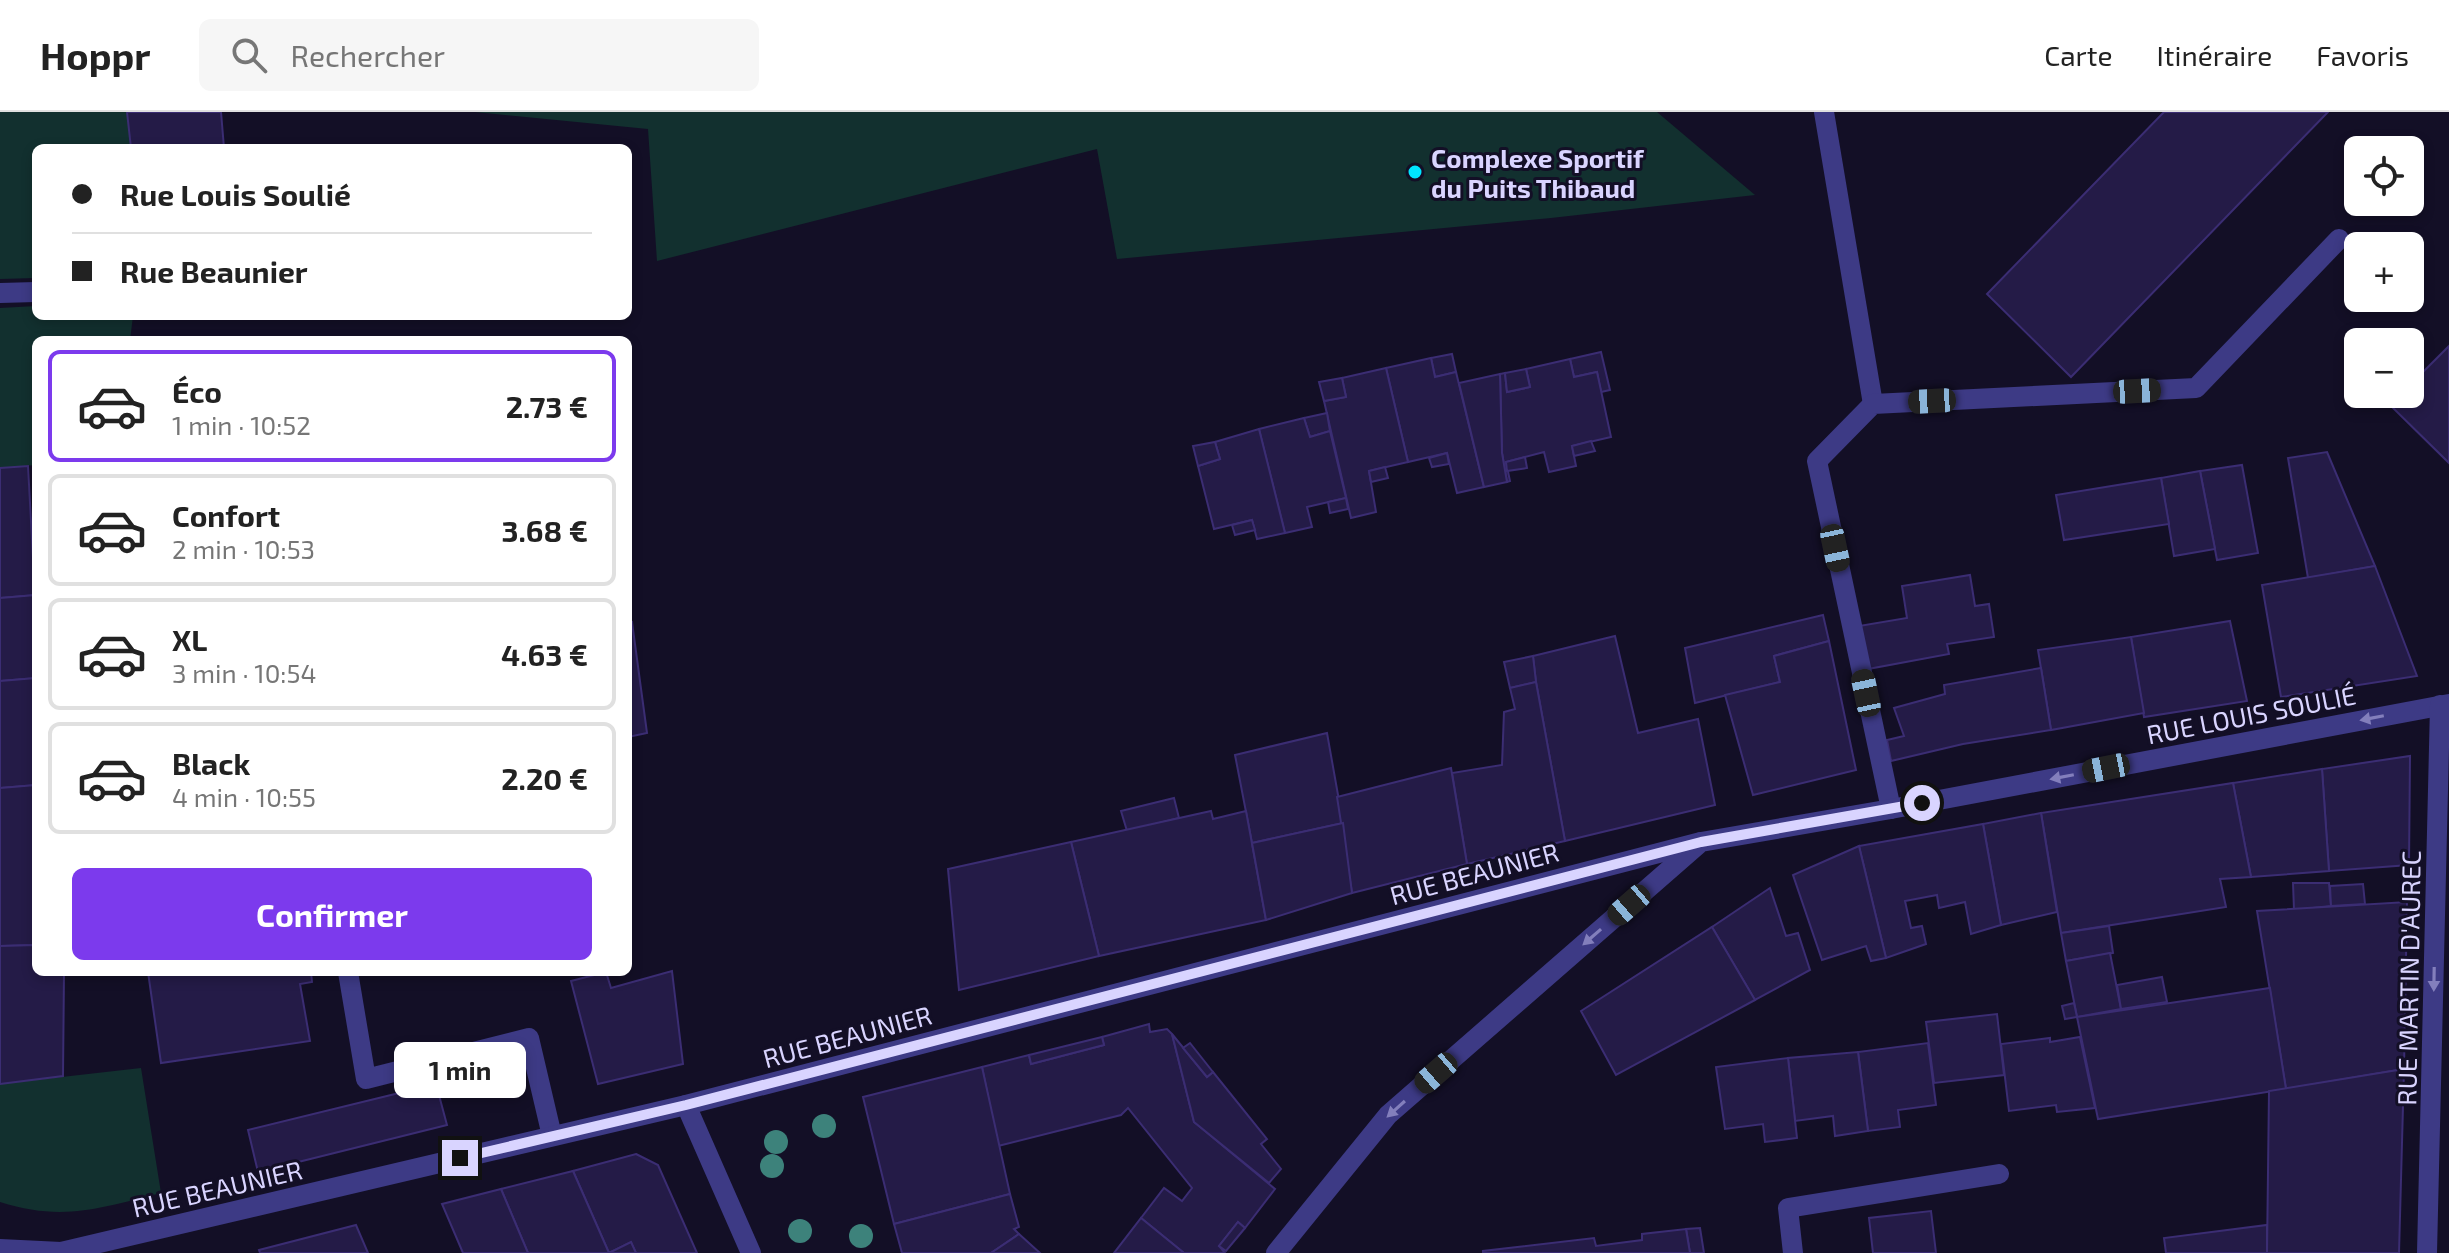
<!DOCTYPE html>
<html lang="fr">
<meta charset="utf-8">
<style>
:root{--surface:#fff;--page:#f6f6f6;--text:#222;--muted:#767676;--line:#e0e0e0;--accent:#7c3aed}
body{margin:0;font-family:"Exo 2",sans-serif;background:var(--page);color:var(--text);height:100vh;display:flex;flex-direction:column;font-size:30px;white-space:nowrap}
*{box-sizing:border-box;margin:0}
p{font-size:26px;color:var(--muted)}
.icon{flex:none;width:44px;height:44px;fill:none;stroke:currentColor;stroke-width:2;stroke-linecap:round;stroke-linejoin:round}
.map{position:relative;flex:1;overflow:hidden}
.sheet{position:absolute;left:32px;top:224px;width:600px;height:640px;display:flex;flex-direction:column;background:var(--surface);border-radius:12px;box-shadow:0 4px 12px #0003}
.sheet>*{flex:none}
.guide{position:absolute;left:32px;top:32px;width:600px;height:176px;border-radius:12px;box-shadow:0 4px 12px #0003;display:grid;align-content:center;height:176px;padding:0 40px;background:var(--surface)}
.tools{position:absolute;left:2344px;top:24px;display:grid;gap:16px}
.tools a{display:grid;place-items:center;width:80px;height:80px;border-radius:12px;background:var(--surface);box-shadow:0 4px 12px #0003;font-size:40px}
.end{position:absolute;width:36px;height:36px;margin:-18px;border:10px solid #d9d4ff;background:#111;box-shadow:0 0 0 4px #111}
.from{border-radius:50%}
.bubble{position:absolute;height:56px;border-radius:12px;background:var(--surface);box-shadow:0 4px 12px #0003;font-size:26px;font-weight:700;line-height:56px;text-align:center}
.car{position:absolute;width:24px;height:48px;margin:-24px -12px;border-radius:10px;box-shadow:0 0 6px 2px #0007;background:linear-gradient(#222 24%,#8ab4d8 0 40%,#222 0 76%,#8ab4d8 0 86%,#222 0)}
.guide b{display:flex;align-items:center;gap:28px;height:76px;font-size:30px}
.guide b+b{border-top:2px solid var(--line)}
.guide i{width:20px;height:20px;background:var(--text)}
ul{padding:14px 0 0;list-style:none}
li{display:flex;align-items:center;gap:24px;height:112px;margin:0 16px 12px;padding:0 24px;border:4px solid var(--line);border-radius:12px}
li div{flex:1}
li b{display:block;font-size:30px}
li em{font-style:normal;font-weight:700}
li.selected{border-color:var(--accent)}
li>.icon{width:72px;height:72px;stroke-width:1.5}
.cta{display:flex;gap:16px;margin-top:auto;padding:16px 40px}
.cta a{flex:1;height:92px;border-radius:12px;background:var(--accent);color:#fff;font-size:32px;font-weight:700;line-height:92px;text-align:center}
header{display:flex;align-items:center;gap:48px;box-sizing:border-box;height:112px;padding:0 40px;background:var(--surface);border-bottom:2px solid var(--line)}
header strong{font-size:38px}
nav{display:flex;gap:44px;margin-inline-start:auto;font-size:28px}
.search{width:560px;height:72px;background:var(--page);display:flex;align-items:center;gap:20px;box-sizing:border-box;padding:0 28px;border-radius:12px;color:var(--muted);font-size:30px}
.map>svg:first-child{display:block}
.green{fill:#12302f}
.building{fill:#241b47;stroke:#3b2d73;stroke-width:2}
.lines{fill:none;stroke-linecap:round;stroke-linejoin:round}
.service{stroke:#3d3a85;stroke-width:20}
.minor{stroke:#3d3a85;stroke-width:20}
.tree{fill:#3d827b}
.oneway{fill:#837fbc}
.route{stroke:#d9d4ff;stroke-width:10}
.poi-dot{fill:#00e5ff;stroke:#130f26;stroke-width:3}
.labels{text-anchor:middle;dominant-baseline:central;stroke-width:6;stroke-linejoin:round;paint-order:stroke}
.poi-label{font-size:26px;font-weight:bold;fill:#d9d4ff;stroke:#130f26;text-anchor:start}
.street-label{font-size:26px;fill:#d9d4ff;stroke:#130f26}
</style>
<header>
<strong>Hoppr</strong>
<div class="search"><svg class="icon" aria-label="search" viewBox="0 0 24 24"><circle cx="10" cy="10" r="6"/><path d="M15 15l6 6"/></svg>Rechercher</div>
<nav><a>Carte</a><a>Itinéraire</a><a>Favoris</a></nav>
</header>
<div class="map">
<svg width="2449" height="1141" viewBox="0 0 2449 1141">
<rect width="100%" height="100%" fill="#130f26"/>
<g class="green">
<polygon points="0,0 127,0 131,36 36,36 36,166 0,167"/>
<polygon points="475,0 1657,0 1755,83 1551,106 1117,147 1097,37 657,149 648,17"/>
<polygon points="36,194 36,204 133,204 130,228 36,228 36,353 0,356 0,196"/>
<path d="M141,956L161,1081C100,1096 63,1110 0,1090V972Z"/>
</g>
<g class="building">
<polygon points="127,0 221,0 224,36 131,36"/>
<polygon points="2164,0 2328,0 2071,265 1987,182"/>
<polygon points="2449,234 2449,351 2390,293 2401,282 2410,282 2410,273"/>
<polygon points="1601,240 1610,278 1601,280 1597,260 1574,265 1570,247"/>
<polygon points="1452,242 1456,260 1435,265 1431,246"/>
<polygon points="1431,246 1435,265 1456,260 1484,375 1457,381 1447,341 1408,350 1386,256"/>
<polygon points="1570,247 1574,265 1597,260 1611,325 1572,334 1576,354 1549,360 1544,340 1506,350 1510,369 1507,370 1502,341 1500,262 1505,261 1507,280 1530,275 1526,257"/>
<polygon points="1386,256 1408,350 1369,359 1376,400 1351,406 1324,289 1346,285 1342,266"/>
<polygon points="1526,257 1530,275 1507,280 1505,261"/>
<polygon points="1500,262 1502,341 1507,370 1484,375 1459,271"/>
<polygon points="1342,266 1346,285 1324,289 1319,270"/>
<polygon points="1327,301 1330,319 1310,325 1304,306"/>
<polygon points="1304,306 1310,325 1330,319 1346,386 1307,395 1312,415 1285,421 1259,317"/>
<polygon points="1259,317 1285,421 1257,427 1252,408 1214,417 1198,354 1220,347 1215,330"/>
<polygon points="1591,329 1595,339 1574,344 1572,334"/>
<polygon points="1215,330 1220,347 1198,354 1193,334"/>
<polygon points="2327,340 2375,454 2308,466 2288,346"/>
<polygon points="1447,341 1449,352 1432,355 1429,346"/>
<polygon points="1525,345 1527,356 1507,359 1506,350"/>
<polygon points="2242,353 2258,441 2217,448 2200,359"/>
<polygon points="28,354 35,483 0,486 0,356"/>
<polygon points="1385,355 1388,366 1371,370 1369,359"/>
<polygon points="2200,359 2215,437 2174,444 2161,366"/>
<polygon points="2161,366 2169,412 2064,428 2056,383"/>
<polygon points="1346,386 1348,397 1330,401 1328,390"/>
<polygon points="1252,408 1255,418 1235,423 1232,413"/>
<polygon points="2375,454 2417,564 2281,585 2262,473"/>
<polygon points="1970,463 1975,494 1989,492 1994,525 1947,532 1949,542 1868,557 1859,514 1907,506 1902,474"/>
<polygon points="36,483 36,566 0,569 0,486"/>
<polygon points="1823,503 1829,529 1774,544 1780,570 1695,591 1685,536"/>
<polygon points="2230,509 2247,589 2144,605 2131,525"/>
<polygon points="632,510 647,621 628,625 628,511"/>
<polygon points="1615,524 1638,621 1698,607 1715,693 1565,729 1536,570 1533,544"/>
<polygon points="2131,525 2144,601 2051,618 2038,538"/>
<polygon points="1829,529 1856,658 1753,683 1725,583 1780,570 1774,544"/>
<polygon points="1533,544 1536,570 1510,576 1504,550"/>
<polygon points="2041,556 2051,618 1963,632 1891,649 1887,628 1904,624 1894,596 1945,582 1944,573"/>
<polygon points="36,566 36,673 0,676 0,569"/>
<polygon points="1536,570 1565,729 1467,752 1452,661 1502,653 1504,600 1515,597 1510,576"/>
<polygon points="1327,621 1343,711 1252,731 1235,643"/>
<polygon points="2410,644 2409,753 2329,759 2322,657"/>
<polygon points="1451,656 1467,752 1352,781 1337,685"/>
<polygon points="2322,657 2329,759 2251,765 2233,671"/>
<polygon points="2233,671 2251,765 2220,767 2226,795 2061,821 2041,701"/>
<polygon points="36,673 36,833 0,834 0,676"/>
<polygon points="1174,686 1179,706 1127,719 1121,699"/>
<polygon points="1211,699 1213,707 1246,699 1266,808 1099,844 1071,730"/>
<polygon points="2041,701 2057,800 2001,813 1983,712"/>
<polygon points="1343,711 1352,781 1266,808 1252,731"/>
<polygon points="1983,712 2001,813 1971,822 1965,790 1939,796 1937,783 1905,789 1911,816 1922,814 1926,832 1886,846 1859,734"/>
<polygon points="1071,730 1099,844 959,878 948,757"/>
<polygon points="1859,734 1886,846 1871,849 1866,834 1822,848 1793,763"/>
<polygon points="2293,771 2329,771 2331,794 2294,798"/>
<polygon points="2363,772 2365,792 2331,794 2330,774"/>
<polygon points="1770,776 1786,824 1798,821 1810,858 1755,888 1712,815"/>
<polygon points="2407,790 2404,957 2286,977 2257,799"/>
<polygon points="2109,814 2113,841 2066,849 2061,821"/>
<polygon points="1712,815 1755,888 1616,963 1581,899"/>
<polygon points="36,833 36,860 64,860 63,964 0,972 0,834"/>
<polygon points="2110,841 2121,897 2077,905 2066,849"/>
<polygon points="672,859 683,952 598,972 571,869 606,860 611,876"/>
<polygon points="148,860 311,860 312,870 300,872 310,929 161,951"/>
<polygon points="2162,865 2167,890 2121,897 2117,873"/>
<polygon points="2270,876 2286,977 2098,1007 2077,905"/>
<polygon points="2074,891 2077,905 2065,907 2062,894"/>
<polygon points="1997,902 2004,963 1934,971 1926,910"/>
<polygon points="1149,912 1150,920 1167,917 1172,922 1194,1010 1275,1077 1245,1116 1238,1110 1219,1134 1225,1141 1184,1141 1141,1106 1164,1076 1182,1089 1192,1076 1128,996 1121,1003 998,1034 982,955 1029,943 1031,952 1104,933 1102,925"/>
<polygon points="1172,922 1207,965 1213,960 1267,1027 1261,1032 1281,1057 1269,1071 1194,1010"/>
<polygon points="1102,925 1104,933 1031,952 1029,943"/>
<polygon points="2080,925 2095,996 2057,1000 2056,993 2009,999 2001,932 2050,926 2050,930"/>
<polygon points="1190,931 1213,960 1207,965 1183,936"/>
<polygon points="1928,931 1936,993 1898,998 1900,1015 1868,1019 1858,940"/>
<polygon points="1858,940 1868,1019 1835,1024 1833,1004 1795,1009 1788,946"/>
<polygon points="1788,946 1797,1026 1765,1030 1763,1012 1725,1017 1716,955"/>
<polygon points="982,955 1010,1082 894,1112 863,985"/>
<polygon points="2404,957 2399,1141 2267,1141 2269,979"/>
<polygon points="436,972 447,1013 258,1060 248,1018"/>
<polygon points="636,1042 658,1053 697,1141 636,1141 631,1130 609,1141 573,1059"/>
<polygon points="573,1059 609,1141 631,1130 636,1141 528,1141 501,1077"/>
<polygon points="501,1077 528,1141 463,1141 442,1092"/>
<polygon points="1010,1082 1019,1115 1014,1117 1019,1122 991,1141 902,1141 894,1112"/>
<polygon points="1931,1099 1936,1141 1873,1141 1869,1106"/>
<polygon points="1141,1106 1184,1141 1114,1141"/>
<polygon points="1238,1110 1245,1116 1226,1139 1219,1134"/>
<polygon points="356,1113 368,1141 260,1141 259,1138"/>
<polygon points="2267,1113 2267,1141 2166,1141 2164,1126"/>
<polygon points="1700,1116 1704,1141 1690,1141 1686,1117"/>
<polygon points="1686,1117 1690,1141 1483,1141 1483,1139 1594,1126 1596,1134 1642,1128 1642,1122"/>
<polygon points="1019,1122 1040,1141 991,1141"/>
</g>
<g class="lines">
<g class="service">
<polyline points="1824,0 1873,292"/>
<polyline points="0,181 36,180"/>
<polyline points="1891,697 1817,349 1873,292 2196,276 2339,127"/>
<polyline points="348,860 366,967 529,926 552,1024"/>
<polyline points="0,1137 61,1140 686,993 1701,730"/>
</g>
<g class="minor">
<polyline points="686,993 751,1141"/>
<polyline points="1276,1141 1388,1003 1701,730 1891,697 2449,592"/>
<polyline points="1793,1141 1788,1096 1999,1062"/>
<polyline points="2427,1141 2440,593"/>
</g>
</g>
<g class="tree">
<circle cx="824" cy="1014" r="12"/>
<circle cx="776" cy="1030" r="12"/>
<circle cx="772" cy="1054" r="12"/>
<circle cx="800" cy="1119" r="12"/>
<circle cx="861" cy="1124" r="12"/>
</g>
<defs><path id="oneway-solid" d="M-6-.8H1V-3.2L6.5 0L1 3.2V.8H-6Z" transform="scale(2)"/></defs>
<g class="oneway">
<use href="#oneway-solid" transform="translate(2372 606) rotate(169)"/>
<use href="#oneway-solid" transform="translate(2062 665) rotate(169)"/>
<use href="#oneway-solid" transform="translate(1592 825) rotate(139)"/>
<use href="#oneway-solid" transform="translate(2434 867) rotate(91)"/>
<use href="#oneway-solid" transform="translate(1396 997) rotate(138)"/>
</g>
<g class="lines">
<polyline class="route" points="460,1046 686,993 1701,730 1922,691"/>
</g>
<circle class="poi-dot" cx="1415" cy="60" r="8"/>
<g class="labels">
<g class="poi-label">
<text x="1431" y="45">Complexe Sportif<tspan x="1431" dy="30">du Puits Thibaud</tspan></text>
</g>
<g class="street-label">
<text transform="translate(2251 602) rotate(-11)">RUE LOUIS SOULIÉ</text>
<text transform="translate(1474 761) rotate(-15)">RUE BEAUNIER</text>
<text transform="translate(2408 866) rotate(-89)">RUE MARTIN D'AUREC</text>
<text transform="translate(847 924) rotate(-15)">RUE BEAUNIER</text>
<text transform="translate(217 1076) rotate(-13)">RUE BEAUNIER</text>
</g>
</g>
</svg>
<div class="tools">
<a><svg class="icon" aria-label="locate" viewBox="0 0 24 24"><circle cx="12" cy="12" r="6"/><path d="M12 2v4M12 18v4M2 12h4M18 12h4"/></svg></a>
<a>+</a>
<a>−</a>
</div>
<i class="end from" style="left:1922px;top:691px"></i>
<i class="end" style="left:460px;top:1046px"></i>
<div class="bubble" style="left:394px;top:930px;width:132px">1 min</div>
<i class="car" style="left:2137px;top:279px;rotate:87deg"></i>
<i class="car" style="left:1932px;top:289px;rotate:267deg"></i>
<i class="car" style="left:1835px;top:436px;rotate:168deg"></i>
<i class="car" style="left:1866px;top:581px;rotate:348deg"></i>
<i class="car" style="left:2106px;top:656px;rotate:259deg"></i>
<i class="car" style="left:1629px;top:793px;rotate:229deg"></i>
<i class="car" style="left:1436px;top:961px;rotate:229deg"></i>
<div class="guide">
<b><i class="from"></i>Rue Louis Soulié</b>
<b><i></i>Rue Beaunier</b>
</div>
<section class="sheet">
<ul>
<li class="selected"><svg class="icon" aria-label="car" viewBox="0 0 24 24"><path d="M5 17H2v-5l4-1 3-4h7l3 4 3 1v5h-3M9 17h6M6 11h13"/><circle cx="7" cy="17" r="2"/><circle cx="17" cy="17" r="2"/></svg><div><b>Éco</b><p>1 min · 10:52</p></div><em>2.73 €</em></li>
<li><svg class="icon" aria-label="car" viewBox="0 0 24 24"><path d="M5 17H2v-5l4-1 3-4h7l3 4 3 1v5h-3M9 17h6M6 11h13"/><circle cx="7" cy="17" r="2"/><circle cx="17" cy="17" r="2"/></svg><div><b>Confort</b><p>2 min · 10:53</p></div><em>3.68 €</em></li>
<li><svg class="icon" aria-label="car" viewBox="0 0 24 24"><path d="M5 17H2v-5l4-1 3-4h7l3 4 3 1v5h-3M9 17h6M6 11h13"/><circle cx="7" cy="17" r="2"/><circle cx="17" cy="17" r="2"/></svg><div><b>XL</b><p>3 min · 10:54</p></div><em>4.63 €</em></li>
<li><svg class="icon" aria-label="car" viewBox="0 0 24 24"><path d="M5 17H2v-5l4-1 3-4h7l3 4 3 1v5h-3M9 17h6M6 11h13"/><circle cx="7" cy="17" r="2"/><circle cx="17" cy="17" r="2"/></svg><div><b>Black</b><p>4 min · 10:55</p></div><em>2.20 €</em></li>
</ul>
<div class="cta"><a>Confirmer</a></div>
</section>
</div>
